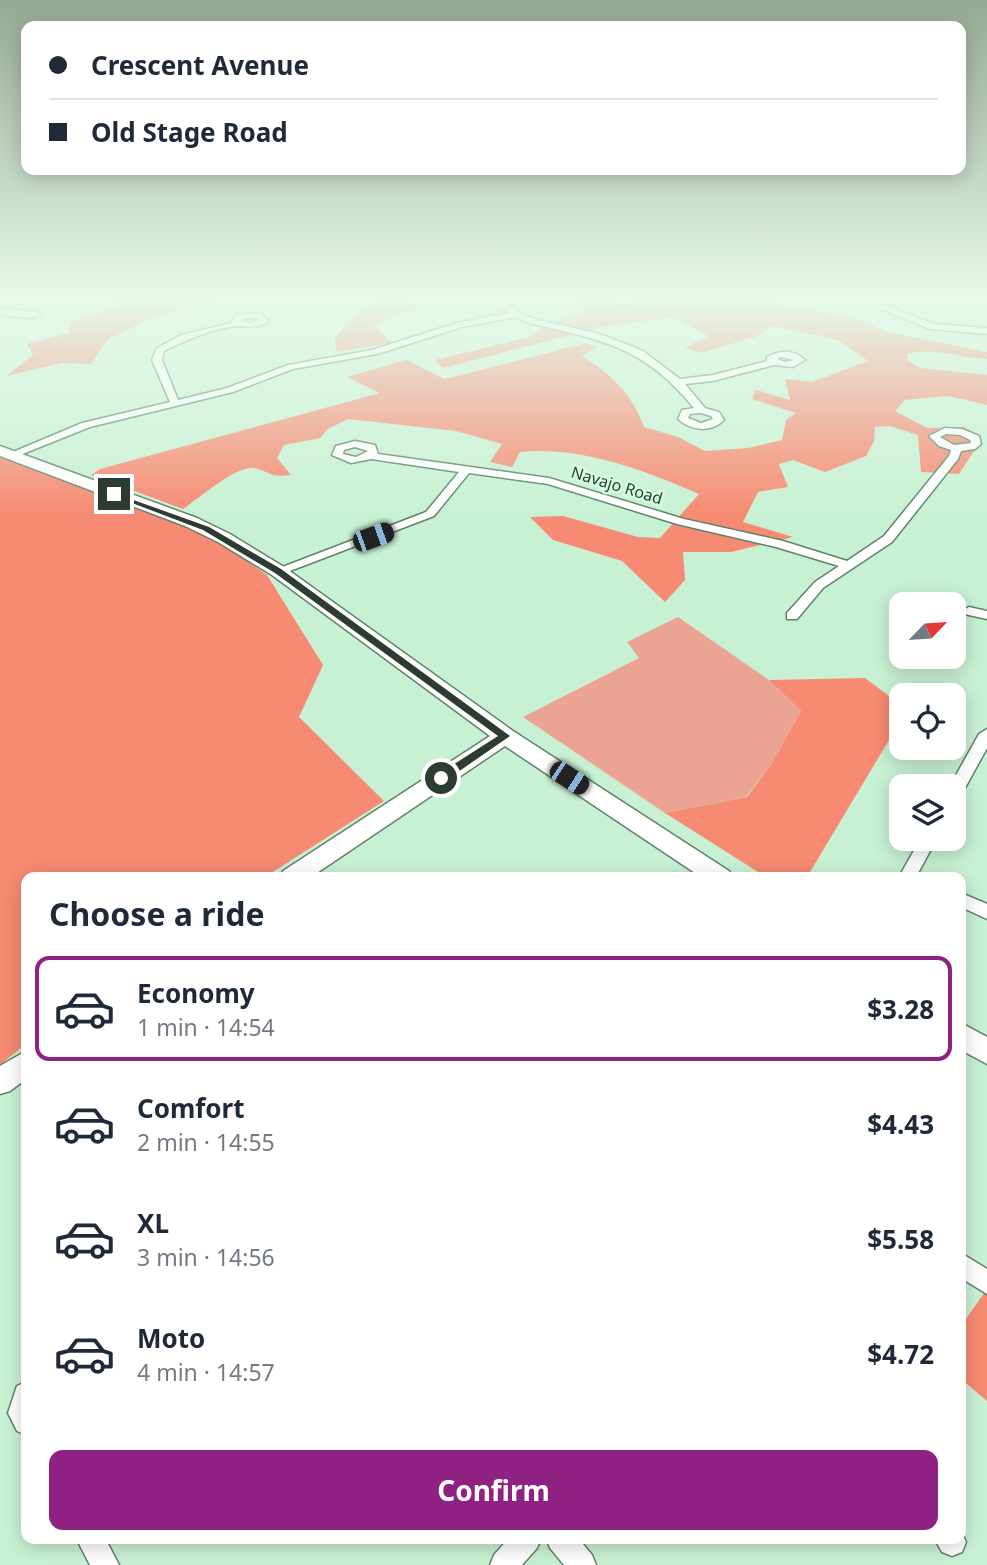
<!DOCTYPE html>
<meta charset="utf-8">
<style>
:root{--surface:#fff;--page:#f6f6f7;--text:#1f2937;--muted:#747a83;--line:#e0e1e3;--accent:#8f2183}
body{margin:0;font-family:"Noto Sans",sans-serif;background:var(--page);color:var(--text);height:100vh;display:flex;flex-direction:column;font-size:26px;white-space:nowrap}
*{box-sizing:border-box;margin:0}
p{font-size:23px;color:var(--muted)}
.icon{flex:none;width:38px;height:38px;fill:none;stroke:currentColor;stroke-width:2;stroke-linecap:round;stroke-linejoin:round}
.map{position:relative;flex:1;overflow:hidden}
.details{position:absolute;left:21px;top:872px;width:945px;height:672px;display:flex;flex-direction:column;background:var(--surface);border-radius:14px;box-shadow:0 4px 18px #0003}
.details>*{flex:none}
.top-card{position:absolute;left:21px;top:21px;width:945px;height:154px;border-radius:14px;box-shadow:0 4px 18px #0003;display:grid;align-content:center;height:154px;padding:0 28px;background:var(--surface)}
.needle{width:46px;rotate:65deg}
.tools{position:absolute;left:889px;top:592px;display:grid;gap:14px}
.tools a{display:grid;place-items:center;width:77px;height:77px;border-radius:14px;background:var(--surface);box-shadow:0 4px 18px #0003;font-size:35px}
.end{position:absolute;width:32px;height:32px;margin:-16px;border:9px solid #2c3c30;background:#fff;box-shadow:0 0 0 4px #fff}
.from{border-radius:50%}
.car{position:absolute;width:21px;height:42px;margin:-21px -10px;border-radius:9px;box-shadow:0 0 5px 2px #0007;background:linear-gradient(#222 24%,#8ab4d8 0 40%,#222 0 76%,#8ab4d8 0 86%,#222 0)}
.top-card b{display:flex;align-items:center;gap:24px;height:66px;font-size:26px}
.top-card b+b{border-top:2px solid var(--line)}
.top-card i{width:18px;height:18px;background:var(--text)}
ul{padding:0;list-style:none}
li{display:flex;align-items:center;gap:21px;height:105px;margin:0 14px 10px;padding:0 14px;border:4px solid transparent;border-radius:14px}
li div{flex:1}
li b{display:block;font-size:26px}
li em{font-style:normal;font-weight:700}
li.selected{border-color:var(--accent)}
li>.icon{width:63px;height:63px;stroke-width:1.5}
h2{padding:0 28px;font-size:32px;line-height:84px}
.action{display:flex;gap:14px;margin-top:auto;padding:14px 28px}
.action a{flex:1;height:80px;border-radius:14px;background:var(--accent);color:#fff;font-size:28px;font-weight:700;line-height:80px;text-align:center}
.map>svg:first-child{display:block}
.green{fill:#eba393}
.forest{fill:#f78a72}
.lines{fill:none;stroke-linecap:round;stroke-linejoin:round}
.street-casing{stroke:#5e8368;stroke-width:3}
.secondary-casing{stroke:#5e8368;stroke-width:3}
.street{fill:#fff;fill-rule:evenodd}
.secondary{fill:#fff;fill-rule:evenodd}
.route{fill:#2c3c30}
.labels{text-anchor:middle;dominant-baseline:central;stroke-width:5;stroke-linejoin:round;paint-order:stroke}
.far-street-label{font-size:16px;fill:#2c3c30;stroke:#d5fee0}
</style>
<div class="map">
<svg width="987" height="1565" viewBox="0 0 987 1565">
<rect width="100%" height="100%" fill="#c8f1d3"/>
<polygon class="green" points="678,617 769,680 801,711 772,763 746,797 665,813 523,717 639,658 627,642"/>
<g class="forest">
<polygon points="106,297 242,297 154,317 107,340 91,364 61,363 6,376 33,355 27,344 69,333 71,322 118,306"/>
<polygon points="377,297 399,297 402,302 430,308 394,315 374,325 392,343 337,352 334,339 355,317 377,300"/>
<path d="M568,297H600L620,306L662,297H771L786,307L842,315L892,333L987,352V359C960,358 934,347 907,354L908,360L920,368L987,375V405L948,396L905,400L895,411L927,428L964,427L978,435L974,451L959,474L921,472L918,435L890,426L875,427L874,441L866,456L825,472L793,460L779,464L788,487L758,492L743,522L793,537L731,552H683L685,580L665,602L622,561L553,540L530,517L563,516L638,537L660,538L699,494C644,470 581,446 520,452L512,467L490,462L502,444L456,431L348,419L328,429L320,438L284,445L277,458L291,475C269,478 272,472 254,468C237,465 198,499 183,509L91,475L100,469L380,393L347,377L406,360L445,379L586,343L598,347L582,356C610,373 633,395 644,427L678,437L705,451L748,448L782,440L786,420L796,413L752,399L756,390L790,400L785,379L812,382L868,361L838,340L771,326L761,335L701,353L685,348L708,336L674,317L606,326L443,368L435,360L533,336L548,323L585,314Z"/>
<polygon points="0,457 187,526 220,542 267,575 323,665 299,717 384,801 265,877 26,877 26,1044 0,1065"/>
<polygon points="865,678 901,705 901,720 807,877 766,877 665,813 747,797 772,763 801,711 769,680"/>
<polygon points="987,1289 987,1401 961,1379 961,1326"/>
</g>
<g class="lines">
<defs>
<g id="street">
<path d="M481,297H492L531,318L600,334L643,351L680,379L713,375L767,361V357C780,350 793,349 805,360L793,367L774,365L713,381L685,384L705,408L719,412L724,420C711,433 691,431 678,419L682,410L694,408C643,345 600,340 525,322L516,317L462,327L377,354L293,369L233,392L90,427L15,457L6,455L82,423L170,402L152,360L157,348L181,335L231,323L236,315L260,313L269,321C258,329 251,326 238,326C213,328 186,340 164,351L162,360L178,400L227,388L288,365L372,350L457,323L509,313ZM247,318H258L259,320L250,323L240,321ZM781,357L794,360L785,362L777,359ZM701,413L711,416L713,419L701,423L688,418L690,414Z"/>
<polygon points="632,297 651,297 621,305 617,302"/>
<polygon points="852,297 864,297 934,324 987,328 987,334 930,329"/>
<path d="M0,308L37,312L41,315C29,321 13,316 0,314Z"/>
<path d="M945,428L962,429L979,436L981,444L975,449L961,451L958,459L892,542L823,588L797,619H787V613L815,582L839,566L776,547L677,524L548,484L469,473L434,516L282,574H274L272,571L426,512L459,472L371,459L351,463L332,455L336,446L355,441L375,445L378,454L549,478L684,519L783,541L847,561L884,536L949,456L951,450L939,446L929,436ZM946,434L960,435L970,440L971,443L954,445L940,437ZM355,447L368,451L356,457L343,454L344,450Z"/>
<polygon points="969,607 987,611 987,619 964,614 962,611"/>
<polygon points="987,729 987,748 960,797 954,798 954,786 950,786 979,734"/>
<polygon points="921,838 937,838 916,877 899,877"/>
<polygon points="961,893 987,904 987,919 961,907"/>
<polygon points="961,1253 987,1269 987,1294 961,1278"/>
<polygon points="26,1382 26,1435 17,1431 8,1413 17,1386"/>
<polygon points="961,1531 966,1542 962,1552 952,1556 942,1552 934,1538 961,1538"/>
<polygon points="76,1538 105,1538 119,1565 90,1565"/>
<polygon points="509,1538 541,1538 537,1548 522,1565 490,1565 494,1555"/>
<polygon points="546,1538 578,1538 592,1555 596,1565 564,1565 550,1548"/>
</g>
<g id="secondary">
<polygon points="0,446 197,518 230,534 284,567 513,731 729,871 732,877 701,877 505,746 311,877 280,877 283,871 490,736 272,575 218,542 185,526 0,456"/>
<polygon points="961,1023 987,1037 987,1064 961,1050"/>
<polygon points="26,1051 26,1079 10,1091 0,1094 0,1066"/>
</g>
</defs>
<use href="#street" class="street-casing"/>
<use href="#secondary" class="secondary-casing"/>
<use href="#street" class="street"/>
<use href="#secondary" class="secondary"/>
</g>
<linearGradient id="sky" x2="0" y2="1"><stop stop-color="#94a992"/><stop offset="0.58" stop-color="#e6f9eb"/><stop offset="1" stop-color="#e6f9eb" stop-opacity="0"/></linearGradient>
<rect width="987" height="516" fill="url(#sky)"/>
<polygon class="route" points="111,492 209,527 281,569 510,736 445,781 437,781 437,775 498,736 275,573 203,530 111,495"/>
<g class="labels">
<g class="far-street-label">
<text transform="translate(617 485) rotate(17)">Navajo Road</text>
</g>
</g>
</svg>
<div class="tools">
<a><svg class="needle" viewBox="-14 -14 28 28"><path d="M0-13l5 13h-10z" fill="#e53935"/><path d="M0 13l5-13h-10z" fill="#747a83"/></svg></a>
<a><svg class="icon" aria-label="locate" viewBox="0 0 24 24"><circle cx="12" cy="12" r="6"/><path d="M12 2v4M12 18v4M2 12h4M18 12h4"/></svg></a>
<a><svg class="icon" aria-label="layers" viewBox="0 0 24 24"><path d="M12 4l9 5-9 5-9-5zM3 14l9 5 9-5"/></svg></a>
</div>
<i class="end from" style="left:441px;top:778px"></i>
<i class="end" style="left:114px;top:494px"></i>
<i class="car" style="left:373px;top:537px;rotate:70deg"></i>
<i class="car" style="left:569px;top:778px;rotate:123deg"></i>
<div class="top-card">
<b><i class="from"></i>Crescent Avenue</b>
<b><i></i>Old Stage Road</b>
</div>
<section class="details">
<h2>Choose a ride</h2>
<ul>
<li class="selected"><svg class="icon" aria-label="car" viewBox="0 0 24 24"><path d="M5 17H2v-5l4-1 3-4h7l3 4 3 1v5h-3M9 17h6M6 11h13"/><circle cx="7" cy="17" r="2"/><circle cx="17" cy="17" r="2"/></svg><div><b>Economy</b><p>1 min · 14:54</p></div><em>$3.28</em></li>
<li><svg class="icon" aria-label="car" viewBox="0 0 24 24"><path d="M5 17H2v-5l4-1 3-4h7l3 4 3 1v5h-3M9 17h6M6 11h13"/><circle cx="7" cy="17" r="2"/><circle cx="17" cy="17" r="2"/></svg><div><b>Comfort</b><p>2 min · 14:55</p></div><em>$4.43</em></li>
<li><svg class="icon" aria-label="car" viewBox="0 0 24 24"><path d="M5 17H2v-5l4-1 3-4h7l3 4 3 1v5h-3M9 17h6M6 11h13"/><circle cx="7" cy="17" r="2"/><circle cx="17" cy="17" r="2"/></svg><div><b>XL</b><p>3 min · 14:56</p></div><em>$5.58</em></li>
<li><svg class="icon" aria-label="car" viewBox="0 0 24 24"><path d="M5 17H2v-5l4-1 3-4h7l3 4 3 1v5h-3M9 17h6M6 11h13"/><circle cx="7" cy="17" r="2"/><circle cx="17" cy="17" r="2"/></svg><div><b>Moto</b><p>4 min · 14:57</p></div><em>$4.72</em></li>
</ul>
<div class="action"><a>Confirm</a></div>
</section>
</div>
